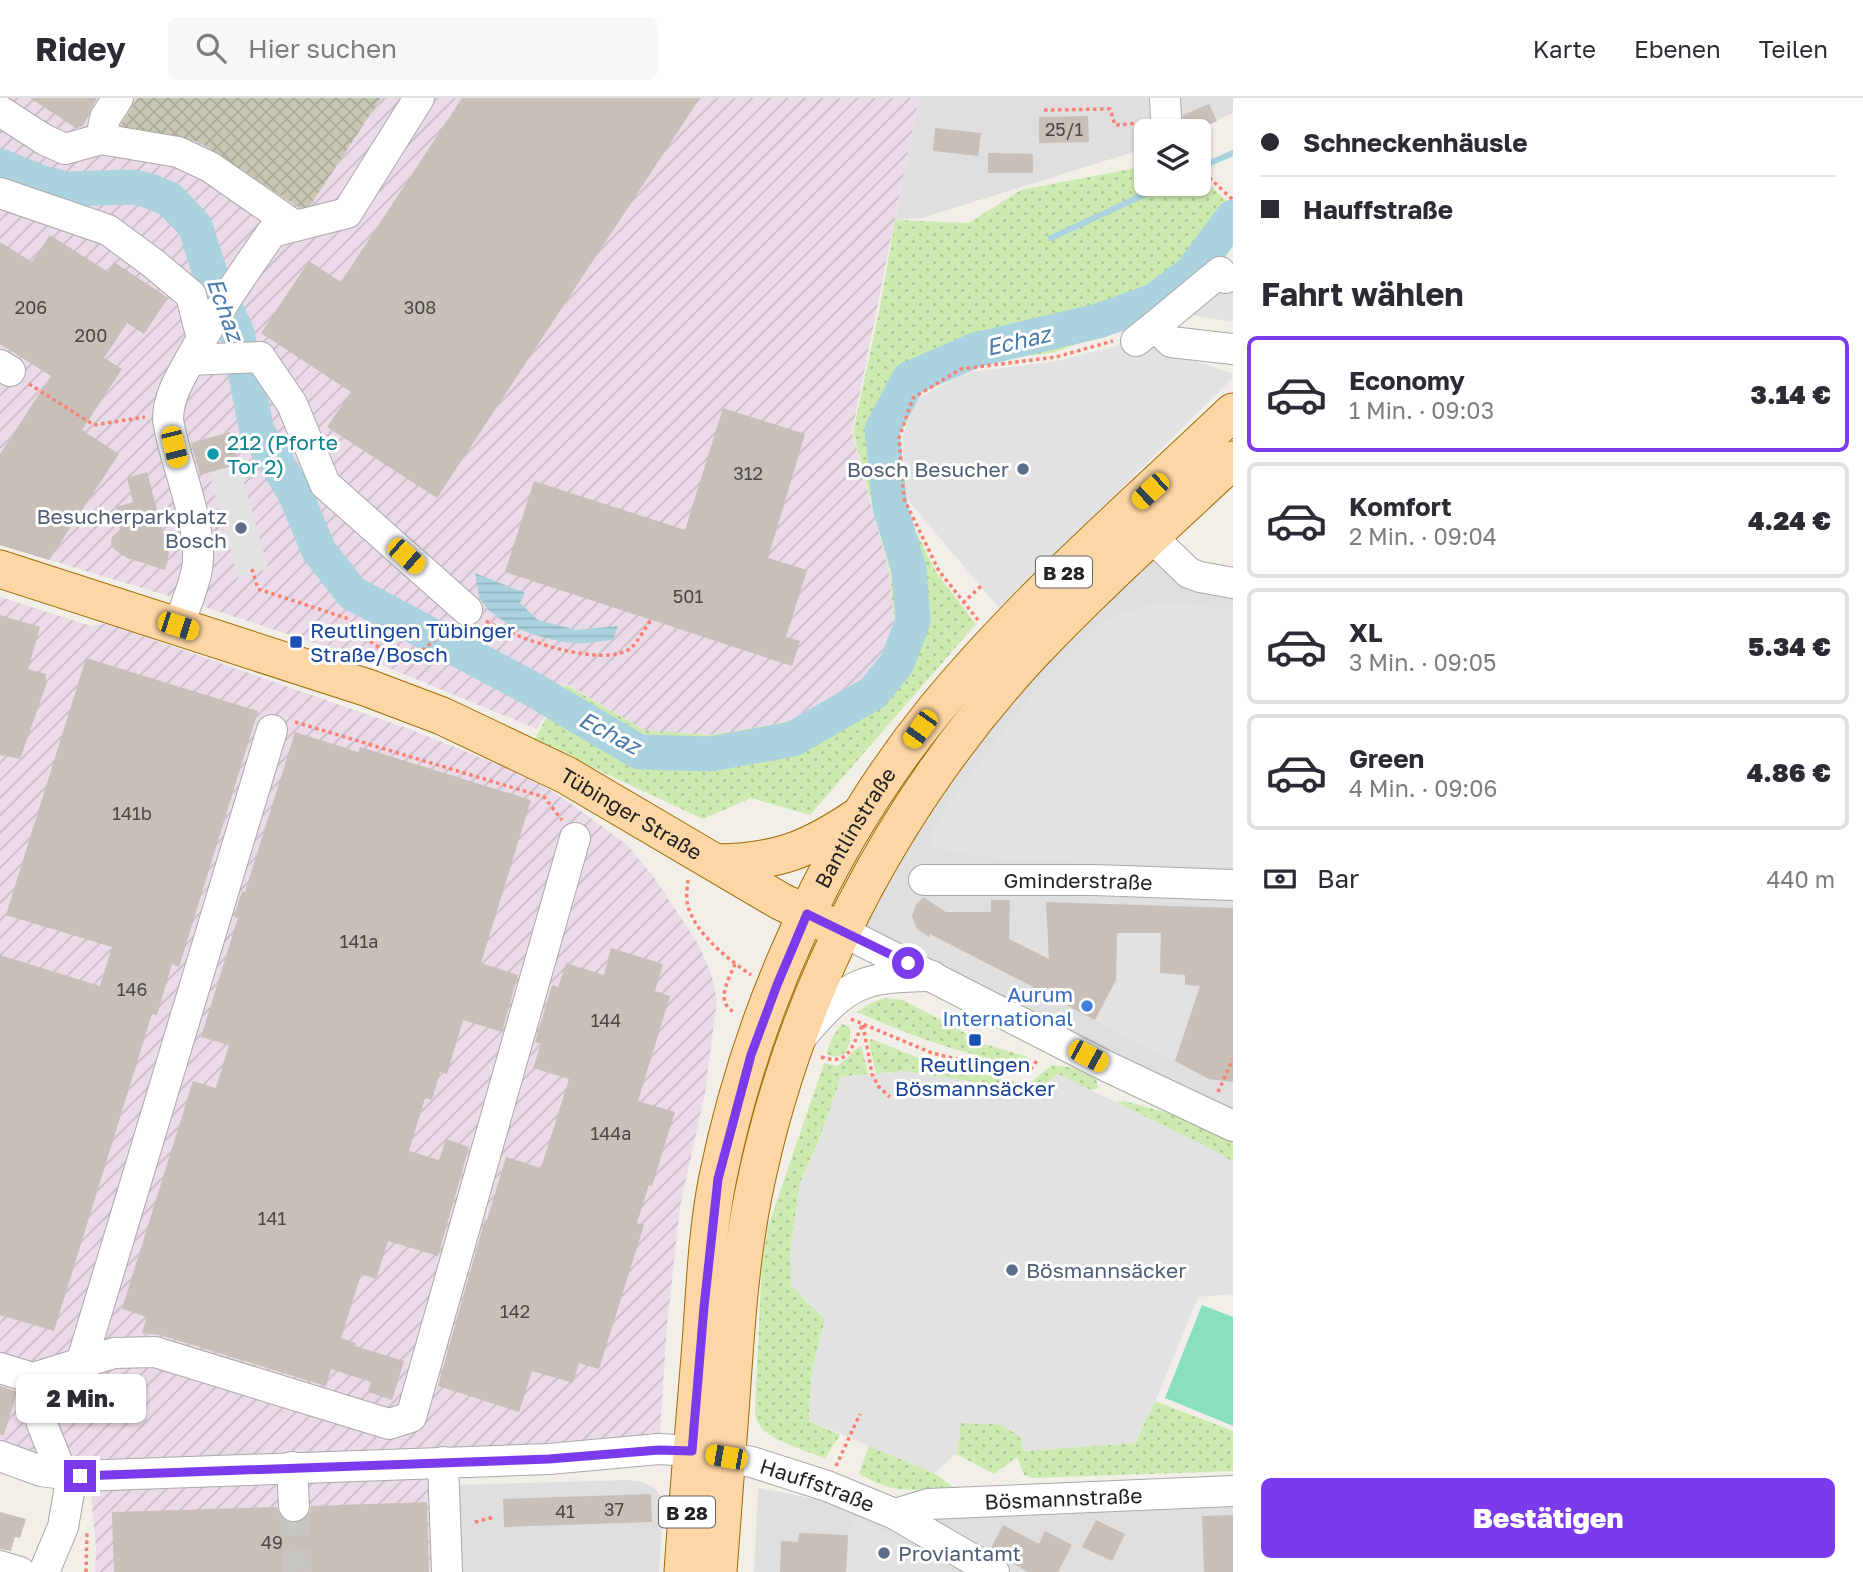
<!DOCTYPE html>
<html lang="de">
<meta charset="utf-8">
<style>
:root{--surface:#fff;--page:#f7f7f7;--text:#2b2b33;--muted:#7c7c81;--line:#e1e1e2;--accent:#7c3aed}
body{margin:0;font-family:"Golos Text",sans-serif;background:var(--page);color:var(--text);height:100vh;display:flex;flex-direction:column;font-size:26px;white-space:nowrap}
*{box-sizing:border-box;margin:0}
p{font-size:23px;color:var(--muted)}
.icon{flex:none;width:38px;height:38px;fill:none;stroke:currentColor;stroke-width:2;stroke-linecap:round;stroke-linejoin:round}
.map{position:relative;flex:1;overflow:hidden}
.details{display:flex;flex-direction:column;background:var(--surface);width:630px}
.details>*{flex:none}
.top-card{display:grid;align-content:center;height:154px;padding:0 28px;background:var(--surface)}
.tools{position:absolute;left:1134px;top:21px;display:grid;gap:14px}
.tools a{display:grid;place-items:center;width:77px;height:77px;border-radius:10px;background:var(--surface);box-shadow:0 2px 5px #0004;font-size:35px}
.end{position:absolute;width:32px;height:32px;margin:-16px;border:9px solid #7c3aed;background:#fff;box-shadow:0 0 0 4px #fff}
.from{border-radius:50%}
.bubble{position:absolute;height:49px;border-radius:10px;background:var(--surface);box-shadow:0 2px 5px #0004;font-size:23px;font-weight:800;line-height:49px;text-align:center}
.car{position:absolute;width:21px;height:42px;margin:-21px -10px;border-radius:9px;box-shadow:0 0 5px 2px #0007;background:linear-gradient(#f5c518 24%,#345 0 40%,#f5c518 0 76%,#345 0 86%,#f5c518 0)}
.top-card b{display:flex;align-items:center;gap:24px;height:66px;font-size:26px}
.top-card b+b{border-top:2px solid var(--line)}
.top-card i{width:18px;height:18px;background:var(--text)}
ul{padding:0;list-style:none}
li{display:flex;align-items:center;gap:21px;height:116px;margin:0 14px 10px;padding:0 14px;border:4px solid var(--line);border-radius:10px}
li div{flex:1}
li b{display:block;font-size:26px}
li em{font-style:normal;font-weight:800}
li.current{border-color:var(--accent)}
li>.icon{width:63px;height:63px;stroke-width:1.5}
h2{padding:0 28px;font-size:32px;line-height:84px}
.pay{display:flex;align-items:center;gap:18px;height:77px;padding:0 28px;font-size:26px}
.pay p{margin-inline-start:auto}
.cta{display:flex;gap:14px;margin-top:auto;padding:14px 28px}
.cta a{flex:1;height:80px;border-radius:10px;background:var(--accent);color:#fff;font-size:28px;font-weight:800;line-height:80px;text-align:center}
header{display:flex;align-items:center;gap:42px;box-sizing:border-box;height:98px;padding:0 35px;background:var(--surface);border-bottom:2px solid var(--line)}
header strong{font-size:33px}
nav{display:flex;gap:38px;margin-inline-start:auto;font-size:24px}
.search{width:490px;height:63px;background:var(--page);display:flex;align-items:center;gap:18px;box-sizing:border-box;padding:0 24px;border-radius:10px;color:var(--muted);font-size:26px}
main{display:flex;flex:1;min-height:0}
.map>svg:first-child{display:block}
.residential{fill:#e0dfdf}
.industrial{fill:url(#industrial-furrows)}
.construction{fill:url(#construction-cross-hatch)}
.grass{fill:url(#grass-dots)}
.pitch{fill:#88e0be}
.parking{fill:#e2e2e2}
.water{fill:url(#water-rules)}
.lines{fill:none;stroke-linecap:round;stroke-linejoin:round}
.stream{stroke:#aad3df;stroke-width:6}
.river{stroke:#aad3df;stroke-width:35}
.building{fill:#c7bfb8}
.minor-tunnel{stroke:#c8c6c1;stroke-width:30;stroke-dasharray:30 15;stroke-linecap:butt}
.minor-casing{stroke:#a9a9a9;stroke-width:32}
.major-casing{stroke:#a06b00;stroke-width:39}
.path{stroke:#fa8072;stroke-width:3.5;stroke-dasharray:3.5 3.5;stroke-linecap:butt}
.minor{stroke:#fff;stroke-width:30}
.major{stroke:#fcd6a4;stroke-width:37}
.route{stroke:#7c3aed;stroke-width:9}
.culture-dot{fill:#0f9aa8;stroke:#fff;stroke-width:2.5}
.service-dot{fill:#5c6f8a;stroke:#fff;stroke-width:2.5}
.transit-dot{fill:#1a4fb4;stroke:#fff;stroke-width:2.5}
.shop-dot{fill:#3f7fe0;stroke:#fff;stroke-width:2.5}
.labels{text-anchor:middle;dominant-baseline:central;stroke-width:6;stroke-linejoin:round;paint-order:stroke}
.number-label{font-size:18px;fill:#4b4948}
.shield{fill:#fff;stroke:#646464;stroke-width:2}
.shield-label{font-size:19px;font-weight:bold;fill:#222}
.culture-label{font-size:21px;fill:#0d838f;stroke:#fff;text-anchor:start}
.service-label{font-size:21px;fill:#4e5e75;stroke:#fff;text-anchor:end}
.transit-label{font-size:21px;fill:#164399;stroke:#fff;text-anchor:start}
.street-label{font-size:21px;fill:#222;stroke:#fff}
.shop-label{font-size:21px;fill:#366cbe;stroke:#fff;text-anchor:end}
.water-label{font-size:23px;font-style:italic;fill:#4a7aab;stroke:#fff}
</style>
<header>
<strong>Ridey</strong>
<div class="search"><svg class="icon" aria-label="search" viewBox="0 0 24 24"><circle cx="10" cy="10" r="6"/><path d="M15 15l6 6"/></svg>Hier suchen</div>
<nav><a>Karte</a><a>Ebenen</a><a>Teilen</a></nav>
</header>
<main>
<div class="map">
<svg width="1233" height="1474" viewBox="0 0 1233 1474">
<defs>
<pattern id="industrial-furrows" width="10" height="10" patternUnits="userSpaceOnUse" patternTransform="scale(1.75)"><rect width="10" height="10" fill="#ebdbe8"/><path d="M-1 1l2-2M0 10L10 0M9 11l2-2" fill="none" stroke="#c9bcc7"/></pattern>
<pattern id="construction-cross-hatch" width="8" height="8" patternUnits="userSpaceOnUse" patternTransform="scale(1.75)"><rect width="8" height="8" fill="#c7c7b4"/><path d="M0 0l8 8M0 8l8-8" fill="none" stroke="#abab9a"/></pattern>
<pattern id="grass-dots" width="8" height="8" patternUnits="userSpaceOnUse" patternTransform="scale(1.75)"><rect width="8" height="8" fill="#cdebb0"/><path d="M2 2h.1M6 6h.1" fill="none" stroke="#b0c997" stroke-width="1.8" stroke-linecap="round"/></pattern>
<pattern id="water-rules" width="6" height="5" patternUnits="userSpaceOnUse" patternTransform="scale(1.75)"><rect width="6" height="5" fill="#aad3df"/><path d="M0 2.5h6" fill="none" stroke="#92b5bf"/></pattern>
</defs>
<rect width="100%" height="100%" fill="#f2efe9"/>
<g class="residential">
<polygon points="919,0 1233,0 1233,15 1191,33 1146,33 1146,50 922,120 895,122"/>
<polygon points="1151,439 1233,485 1233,1028 842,833 881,759"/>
<polygon points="628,1382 642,1384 654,1390 660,1397 663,1412 659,1474 456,1474 454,1387"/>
<polygon points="758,1390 909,1419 1233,1402 1233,1474 754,1474"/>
</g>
<g class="industrial">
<polygon points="0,0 919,0 852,334 889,474 894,524 881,558 864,582 789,624 708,637 644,632 565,585 537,631 379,566 205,509 0,447"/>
<polygon points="0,499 91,528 125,523 154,542 412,632 504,669 540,686 569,704 627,747 653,778 697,844 711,875 717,902 705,995 680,1109 667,1227 659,1351 453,1363 456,1474 95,1474 96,1450 89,1377 0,1358"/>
</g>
<polygon class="construction" points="138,0 381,0 306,114 199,44 118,31"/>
<g class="grass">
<polygon points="1146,68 1146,86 1199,86 1199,76 1233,110 1233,144 1215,163 1137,225 1055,254 960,267 910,298 894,341 901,403 936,474 976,526 810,717 751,700 703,721 534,642 565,586 644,632 709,637 789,624 864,583 882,558 894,524 890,475 853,334 880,209 895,122 969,125 1021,92"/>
<path d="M885,900L903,902L967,936L965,941L982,950L984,946L1028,959L1022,967C964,957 911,938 857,914L873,904Z"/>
<polygon points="842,926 850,929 850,944 845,955 835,959 826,956 833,938"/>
<polygon points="871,941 929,964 1023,985 1031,984 1052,967 1074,970 1096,981 1098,990 1091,993 1058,976 1039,991 1006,989 903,973 876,976 869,944"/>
<path d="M861,948L868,976L841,979L819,1043L800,1085L790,1158L804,1201L825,1221L812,1273L809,1323L840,1337L825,1360C809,1354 769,1342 760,1328C755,1321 755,1314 755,1306L762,1166L768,1129L824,965L837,968C849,961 851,952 861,948Z"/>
<polygon points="1124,1003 1182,1019 1233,1040 1233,1064 1117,1005"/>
<polygon points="1155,1303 1233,1333 1233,1373 1033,1380 1024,1377 1017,1359 994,1376 956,1356 961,1325 1000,1326 1022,1339 1022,1353 1135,1345"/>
<path d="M869,1348L934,1375L956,1391C916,1392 896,1397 859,1376Z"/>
</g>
<polygon class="pitch" points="1202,1207 1233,1219 1233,1328 1165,1300"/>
<g class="parking">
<polygon points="1233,173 1233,224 1187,216"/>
<polygon points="1136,243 1233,276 1233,280 999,510 907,401 902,341 915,303 962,275 1057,263"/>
<polygon points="239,366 268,471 238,480 209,375"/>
<polygon points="1154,506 1233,509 1233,768 1018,763 975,757 932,749 930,738 941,716 1033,595 1098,528 1126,514"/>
<polygon points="1117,835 1161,835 1160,876 1185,877 1197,887 1196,900 1175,963 1095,922 1116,882"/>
<polygon points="903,973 1006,989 1039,991 1058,976 1210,1050 1233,1064 1233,1196 1198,1199 1158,1297 1135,1345 1022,1353 1021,1339 1000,1326 961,1325 956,1356 934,1375 809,1323 812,1273 825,1221 791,1187 790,1158 800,1085 819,1043 841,979"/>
<polygon points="857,1420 953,1474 846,1474 848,1437"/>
</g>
<path class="water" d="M475,475L525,495L520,505L538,522L576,532L618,528L613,542C601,543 587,546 575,545C549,544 494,527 481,502C477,495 477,483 475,475Z"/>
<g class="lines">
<g class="stream">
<polyline points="1199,70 1233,55"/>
<polyline points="1051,140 1167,86"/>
</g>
<polyline class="river" points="0,68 42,85 66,91 134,89 150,93 169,101 183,115 195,128 211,178 237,235 257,333 295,395 319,453 352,495 534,592 639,654 710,656 793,641 873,595 897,565 913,523 909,471 890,409 882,332 909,281 975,252 1098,223 1154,203 1191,175 1233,119"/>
</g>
<g class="building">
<polygon points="30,0 97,0 83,28 76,30"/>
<polygon points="462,0 700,0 437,400 327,329 351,294 261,235 309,163 341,184"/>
<polygon points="1209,6 1217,23 1193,33 1177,33 1182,27 1183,17"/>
<polygon points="1088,18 1089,44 1039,45 1039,19"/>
<polygon points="935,30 981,35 978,58 933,53"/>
<polygon points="988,55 1033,56 1033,75 988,75"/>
<polygon points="50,137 108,174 114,164 168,200 144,236 127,225 104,260 122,271 82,332 119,356 49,462 0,447 0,356 51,278 0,246 0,144 32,164"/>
<polygon points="723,310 805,336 768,460 807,472 786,539 800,543 792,568 505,474 534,383 685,432"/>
<polygon points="230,334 239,366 200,377 191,345"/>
<polygon points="147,374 169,456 165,472 127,460 115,452 111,446 112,439 120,432 116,409 133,404 127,380"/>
<polygon points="0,517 40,529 28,571 46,576 46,587 20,661 0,657"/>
<polygon points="86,560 258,613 179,869 172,866 157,917 152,916 54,1233 0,1217 0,857 100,888 112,849 6,817"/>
<polygon points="295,634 358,654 360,649 531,702 481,865 518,877 502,934 463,922 447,976 440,974 432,1002 425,1000 409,1053 439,1062 446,1041 469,1049 438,1158 388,1143 376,1181 361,1176 341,1240 356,1245 355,1248 404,1263 392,1302 368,1294 371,1284 331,1271 326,1288 160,1237 142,1235 147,1219 122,1211 193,983 216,990 229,947 201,939 238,820 234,819 242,793 245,794"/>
<polygon points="923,799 946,814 991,814 991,802 1010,802 1009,841 1049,861 1046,804 1233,810 1233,984 1209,981 1175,963 1200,888 1185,887 1185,877 1160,875 1161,835 1117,835 1116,882 1095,922 1051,899 1050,902 1033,894 1035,890 930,836 929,839 917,831 912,818 916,807"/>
<polygon points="611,850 663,866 655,893 670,898 638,1003 675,1014 652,1088 649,1087 637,1125 644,1127 599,1271 579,1265 573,1285 532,1273 519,1314 438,1288 485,1121 487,1122 506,1059 541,1070 569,981 533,970 541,946 535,944 552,887 558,889 566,865 604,877"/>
<polygon points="0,1288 17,1294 4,1337 0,1337"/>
<polygon points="651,1396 652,1424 504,1429 503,1401"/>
<polygon points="427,1404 429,1474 114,1474 112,1414 277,1409 280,1418 287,1424 294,1425 304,1422 310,1415 311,1408"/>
<polygon points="0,1414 26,1421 20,1440 15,1439 11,1453 0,1451"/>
<polygon points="1233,1417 1233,1474 1204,1474 1202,1418"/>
<polygon points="1096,1422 1125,1436 1112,1463 1082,1449"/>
<polygon points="1003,1427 1039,1446 1045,1433 1072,1447 1058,1474 1028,1474 990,1452"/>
<polygon points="799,1435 848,1437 846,1474 780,1474 781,1443 798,1444"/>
</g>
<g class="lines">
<polyline class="minor-tunnel" points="294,1408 297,1474"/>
<defs>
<g id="minor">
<polyline points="1165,0 1166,20"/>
<polyline points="0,13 45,42 65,51 101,41 178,54 210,69 295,128"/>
<polyline points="101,41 105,20 118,0"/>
<polyline points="0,95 108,132 154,166 191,197 202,241"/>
<polyline points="1155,228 1220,174 1225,180"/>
<polyline points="1136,243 1155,228 1171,244 1233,251"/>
<polyline points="190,262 260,259 292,306 325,386 467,512"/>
<polyline points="0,267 10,273"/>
<polyline points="1136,424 1189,475 1200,479 1233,485"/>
<path d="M178,528C185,510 193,491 197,471C204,428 175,367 168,322C168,296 183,275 195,253C218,211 245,173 272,134L347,115L419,0"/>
<path id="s1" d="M924,782H1094L1233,787"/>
<polyline points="842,833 1106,968 1233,1028"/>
<path d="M803,937C848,884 862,879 932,878"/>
<polyline points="81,1266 272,632"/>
<polyline points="0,1270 33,1280 114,1255 155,1254 389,1326 411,1319 575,740"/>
<polyline points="33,1280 42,1326 62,1376"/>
<path id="s2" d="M0,1358L41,1373L80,1378L549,1361L659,1351L692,1353L752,1364L827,1388L895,1416L994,1474"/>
<polyline points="443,1364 447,1474"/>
<polyline points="292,1369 294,1408"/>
<path id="s3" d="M895,1416L928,1406L1233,1393"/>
<polyline points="0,1468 20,1474"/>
<polyline points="44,1474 63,1429 72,1377"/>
</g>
<g id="major">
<path id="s4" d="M0,471L368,590L442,618L566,677L780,803L829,827"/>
<path d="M717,765C777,764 808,752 857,719"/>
<path id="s5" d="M683,1474C688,1398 695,1322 701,1246C705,1191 707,1133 718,1079C752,913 826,746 934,613C1023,504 1131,411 1233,314"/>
<path d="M718,1474C722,1421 726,1368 730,1314C735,1242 739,1169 753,1098C793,897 891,708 1030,557C1094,489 1165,426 1233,362"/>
</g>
</defs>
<use href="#minor" class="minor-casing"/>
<use href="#major" class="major-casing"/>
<g class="path">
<polyline points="1044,12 1110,11 1115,27 1142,25"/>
<polyline points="1199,70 1233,102"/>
<polyline points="29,286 94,327 145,319"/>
<polyline points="252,471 258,491 346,520 371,544 403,565 411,562 451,528"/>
<polyline points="963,505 981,488"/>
<polyline points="978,522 939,473 904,401 899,340 913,300 961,271 1056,259 1113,243"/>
<path d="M486,523C513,539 606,573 632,549C639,542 645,530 651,522"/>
<polyline points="295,624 544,699 562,722"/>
<path d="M688,782C687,792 685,804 690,814C701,840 728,861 751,877"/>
<path d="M735,866C728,883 714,905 736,915"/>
<polyline points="851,921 932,955 994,970 1025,974 1030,972 1038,961"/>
<polyline points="863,927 872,976 878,988 890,999"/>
<path d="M821,959C849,968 851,950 862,928"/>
<polyline points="1218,994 1233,961"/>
<polyline points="836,1368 860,1316"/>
<polyline points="475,1424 494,1419"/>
<polyline points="86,1474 87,1435"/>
</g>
<use href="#minor" class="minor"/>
<use href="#major" class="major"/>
</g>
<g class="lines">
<polyline class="route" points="80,1378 549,1361 659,1352 692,1353 704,1209 718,1081 751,957 777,887 807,816 908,865"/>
</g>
<circle class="culture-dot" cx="213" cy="356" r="7"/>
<g class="service-dot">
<circle cx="1023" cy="371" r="7"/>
<circle cx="241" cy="430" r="7"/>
<circle cx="1012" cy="1172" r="7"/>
<circle cx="884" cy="1455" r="7"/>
</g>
<g class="transit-dot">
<rect x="289" y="537" width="14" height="14" rx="3.5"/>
<rect x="968" y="935" width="14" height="14" rx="3.5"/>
</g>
<circle class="shop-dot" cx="1087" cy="908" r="7"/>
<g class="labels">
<g class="number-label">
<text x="1064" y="31">25/1</text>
<text x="31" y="209">206</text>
<text x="420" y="209">308</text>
<text x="91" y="237">200</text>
<text x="748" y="375">312</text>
<text x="688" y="498">501</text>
<text x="132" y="715">141b</text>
<text x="359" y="843">141a</text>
<text x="132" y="891">146</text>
<text x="606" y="922">144</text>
<text x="611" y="1035">144a</text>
<text x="272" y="1120">141</text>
<text x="515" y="1213">142</text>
<text x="614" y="1411">37</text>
<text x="565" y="1413">41</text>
<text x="272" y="1444">49</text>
</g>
<g class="shield">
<rect x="1036" y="458.5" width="56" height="31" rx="5"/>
<rect x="659" y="1398.5" width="56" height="31" rx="5"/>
</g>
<g class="shield-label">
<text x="1064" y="474">B 28</text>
<text x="687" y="1414">B 28</text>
</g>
<g class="culture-label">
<text x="227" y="344">212 (Pforte<tspan x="227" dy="24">Tor 2)</tspan></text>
</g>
<g class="service-label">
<text x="1009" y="371">Bosch Besucher</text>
<text x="227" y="418">Besucherparkplatz<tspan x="227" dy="24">Bosch</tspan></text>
<text x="1026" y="1172" text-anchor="start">Bösmannsäcker</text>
<text x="898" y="1455" text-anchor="start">Proviantamt</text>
</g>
<g class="transit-label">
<text x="310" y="532">Reutlingen Tübinger<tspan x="310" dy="24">Straße/Bosch</tspan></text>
<text x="975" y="966" text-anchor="middle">Reutlingen<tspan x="975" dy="24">Bösmannsäcker</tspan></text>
</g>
<g class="street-label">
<text stroke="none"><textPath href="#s4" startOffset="679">Tübinger Straße</textPath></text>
<text stroke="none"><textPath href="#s5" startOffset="774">Bantlinstraße</textPath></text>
<text stroke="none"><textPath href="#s1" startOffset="154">Gminderstraße</textPath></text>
<text stroke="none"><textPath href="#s2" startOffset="826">Hauffstraße</textPath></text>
<text stroke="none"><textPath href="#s3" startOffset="170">Bösmannstraße</textPath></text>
</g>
<g class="shop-label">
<text x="1073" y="896">Aurum<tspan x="1073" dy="24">International</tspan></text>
</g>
<g class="water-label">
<text transform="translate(226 211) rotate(70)">Echaz</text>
<text transform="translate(1018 242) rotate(-13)">Echaz</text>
<text transform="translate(610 634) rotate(28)">Echaz</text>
</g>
</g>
</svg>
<div class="tools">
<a><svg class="icon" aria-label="layers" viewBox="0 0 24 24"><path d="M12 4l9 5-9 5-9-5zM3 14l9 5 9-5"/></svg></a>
</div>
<i class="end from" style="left:908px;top:865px"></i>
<i class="end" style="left:80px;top:1378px"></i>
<div class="bubble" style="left:16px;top:1276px;width:130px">2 Min.</div>
<i class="car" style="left:174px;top:349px;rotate:166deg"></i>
<i class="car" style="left:1150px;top:393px;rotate:227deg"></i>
<i class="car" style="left:406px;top:458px;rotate:131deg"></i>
<i class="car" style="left:178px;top:528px;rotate:108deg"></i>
<i class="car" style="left:920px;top:631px;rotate:216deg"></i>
<i class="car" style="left:1088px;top:958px;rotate:118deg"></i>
<i class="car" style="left:726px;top:1359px;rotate:280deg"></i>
</div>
<section class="details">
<div class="top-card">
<b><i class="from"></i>Schneckenhäusle</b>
<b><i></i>Hauffstraße</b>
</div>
<h2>Fahrt wählen</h2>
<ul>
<li class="current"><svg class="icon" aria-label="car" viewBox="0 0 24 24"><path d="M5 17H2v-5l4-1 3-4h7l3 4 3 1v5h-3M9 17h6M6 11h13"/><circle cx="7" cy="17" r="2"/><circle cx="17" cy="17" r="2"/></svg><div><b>Economy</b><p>1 Min. · 09:03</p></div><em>3.14 €</em></li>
<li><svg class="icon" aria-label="car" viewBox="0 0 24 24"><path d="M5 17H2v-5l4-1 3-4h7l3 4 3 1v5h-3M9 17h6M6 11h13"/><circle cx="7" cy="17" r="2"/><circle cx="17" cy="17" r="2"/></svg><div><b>Komfort</b><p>2 Min. · 09:04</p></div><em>4.24 €</em></li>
<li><svg class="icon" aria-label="car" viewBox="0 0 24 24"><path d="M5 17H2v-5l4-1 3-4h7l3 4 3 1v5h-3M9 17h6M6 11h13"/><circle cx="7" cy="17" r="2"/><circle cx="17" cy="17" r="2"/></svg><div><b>XL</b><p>3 Min. · 09:05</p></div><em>5.34 €</em></li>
<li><svg class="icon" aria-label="car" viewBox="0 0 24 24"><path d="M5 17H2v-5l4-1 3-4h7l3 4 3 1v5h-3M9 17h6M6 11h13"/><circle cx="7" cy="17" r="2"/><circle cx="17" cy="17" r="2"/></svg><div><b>Green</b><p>4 Min. · 09:06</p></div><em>4.86 €</em></li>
</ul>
<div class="pay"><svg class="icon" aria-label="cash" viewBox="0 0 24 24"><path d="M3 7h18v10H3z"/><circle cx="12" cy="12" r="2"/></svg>Bar<p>440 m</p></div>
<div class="cta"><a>Bestätigen</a></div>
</section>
</main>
